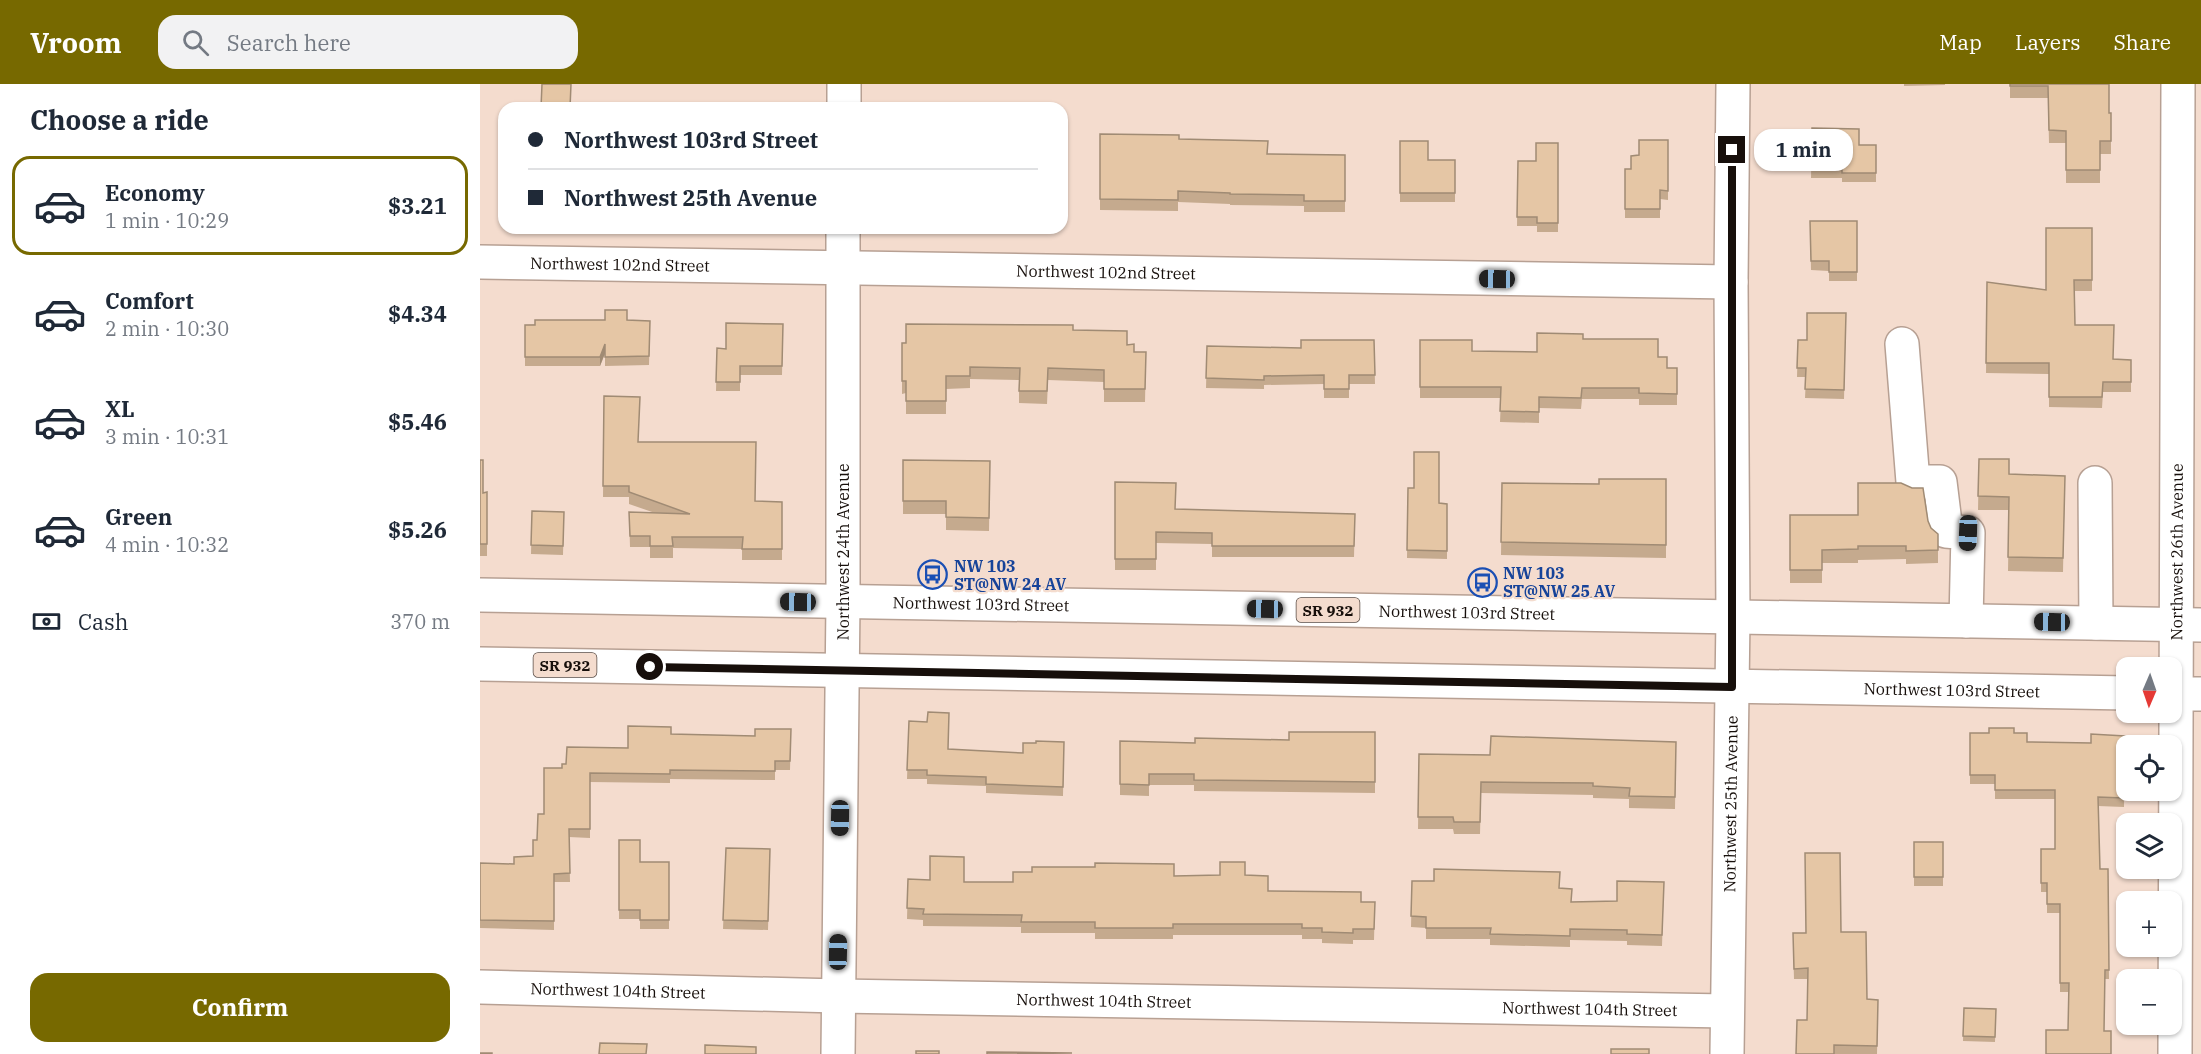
<!DOCTYPE html>
<meta charset="utf-8">
<style>
:root{--surface:#fff;--page:#f2f2f3;--text:#1f2937;--muted:#747a83;--line:#e0e1e3;--accent:#776900}
body{margin:0;font-family:"IBM Plex Serif",serif;background:var(--page);color:var(--text);height:100vh;display:flex;flex-direction:column;font-size:22px;white-space:nowrap}
*{box-sizing:border-box;margin:0}
p{font-size:20px;color:var(--muted)}
.icon{flex:none;width:33px;height:33px;fill:none;stroke:currentColor;stroke-width:2;stroke-linecap:round;stroke-linejoin:round}
.map{position:relative;flex:1;overflow:hidden}
.sheet{display:flex;flex-direction:column;background:var(--surface);width:480px}
.sheet>*{flex:none}
.guide{position:absolute;left:18px;top:18px;width:570px;height:132px;border-radius:18px;box-shadow:0 2px 4px #0004;display:grid;align-content:center;height:132px;padding:0 30px;background:var(--surface)}
.needle{width:39px;rotate:182deg}
.fabs{position:absolute;left:1636px;top:573px;display:grid;gap:12px}
.fabs a{display:grid;place-items:center;width:66px;height:66px;border-radius:12px;background:var(--surface);box-shadow:0 2px 4px #0004;font-size:30px}
.end{position:absolute;width:27px;height:27px;margin:-14px;border:8px solid #170f0b;background:#fff;box-shadow:0 0 0 3px #fff}
.from{border-radius:50%}
.bubble{position:absolute;height:42px;border-radius:18px;background:var(--surface);box-shadow:0 2px 4px #0004;font-size:20px;font-weight:800;line-height:42px;text-align:center}
.car{position:absolute;width:18px;height:36px;margin:-18px -9px;border-radius:8px;box-shadow:0 0 4px 2px #0007;background:linear-gradient(#222 24%,#8ab4d8 0 40%,#222 0 76%,#8ab4d8 0 86%,#222 0)}
.guide b{display:flex;align-items:center;gap:21px;height:57px;font-size:22px}
.guide b+b{border-top:2px solid var(--line)}
.guide i{width:15px;height:15px;background:var(--text)}
ul{padding:0;list-style:none}
li{display:flex;align-items:center;gap:18px;height:99px;margin:0 12px 9px;padding:0 18px;border:3px solid transparent;border-radius:18px}
li div{flex:1}
li b{display:block;font-size:22px}
li em{font-style:normal;font-weight:800}
li.selected{border-color:var(--accent)}
li>.icon{width:54px;height:54px;stroke-width:1.5}
h2{padding:0 30px;font-size:27px;line-height:72px}
.pay{display:flex;align-items:center;gap:15px;height:66px;padding:0 30px;font-size:22px}
.pay p{margin-inline-start:auto}
.action{display:flex;gap:12px;margin-top:auto;padding:12px 30px}
.action a{flex:1;height:69px;border-radius:18px;background:var(--accent);color:#fff;font-size:24px;font-weight:800;line-height:69px;text-align:center}
header{display:flex;align-items:center;gap:36px;box-sizing:border-box;height:84px;padding:0 30px;background:var(--accent);color:#fff}
header strong{font-size:28px}
nav{display:flex;gap:33px;margin-inline-start:auto;font-size:21px}
.search{width:420px;height:54px;background:var(--page);display:flex;align-items:center;gap:15px;box-sizing:border-box;padding:0 21px;border-radius:18px;color:var(--muted);font-size:22px}
main{display:flex;flex:1;min-height:0}
.map>svg:first-child{display:block}
.lines{fill:none;stroke-linecap:round;stroke-linejoin:round}
.minor-casing{stroke:#b7a093;stroke-width:36}
.major-casing{stroke:#b7a093;stroke-width:36}
.minor{stroke:#fff;stroke-width:33}
.major{stroke:#fff;stroke-width:33}
.wall{fill:#c5aa8e}
.shaded-wall{fill:#a08b74}
.building{fill:#e5c6a5;stroke:#a08b74;stroke-width:1.5}
.route{stroke:#170f0b;stroke-width:8}
.labels{text-anchor:middle;dominant-baseline:central;stroke-width:4.5;stroke-linejoin:round;paint-order:stroke}
.shield{fill:#f4dcce;stroke:#594c46;stroke-width:1.5}
.shield-label{font-size:15px;font-weight:bold;fill:#170f0b}
.street-label{font-size:16px;fill:#170f0b;stroke:#f4dcce}
.transit-label{font-size:16px;font-weight:bold;fill:#164399;stroke:#f4dcce;text-anchor:start}
</style>
<header>
<strong>Vroom</strong>
<div class="search"><svg class="icon" aria-label="search" viewBox="0 0 24 24"><circle cx="10" cy="10" r="6"/><path d="M15 15l6 6"/></svg>Search here</div>
<nav><a>Map</a><a>Layers</a><a>Share</a></nav>
</header>
<main>
<section class="sheet">
<h2>Choose a ride</h2>
<ul>
<li class="selected"><svg class="icon" aria-label="car" viewBox="0 0 24 24"><path d="M5 17H2v-5l4-1 3-4h7l3 4 3 1v5h-3M9 17h6M6 11h13"/><circle cx="7" cy="17" r="2"/><circle cx="17" cy="17" r="2"/></svg><div><b>Economy</b><p>1 min · 10:29</p></div><em>$3.21</em></li>
<li><svg class="icon" aria-label="car" viewBox="0 0 24 24"><path d="M5 17H2v-5l4-1 3-4h7l3 4 3 1v5h-3M9 17h6M6 11h13"/><circle cx="7" cy="17" r="2"/><circle cx="17" cy="17" r="2"/></svg><div><b>Comfort</b><p>2 min · 10:30</p></div><em>$4.34</em></li>
<li><svg class="icon" aria-label="car" viewBox="0 0 24 24"><path d="M5 17H2v-5l4-1 3-4h7l3 4 3 1v5h-3M9 17h6M6 11h13"/><circle cx="7" cy="17" r="2"/><circle cx="17" cy="17" r="2"/></svg><div><b>XL</b><p>3 min · 10:31</p></div><em>$5.46</em></li>
<li><svg class="icon" aria-label="car" viewBox="0 0 24 24"><path d="M5 17H2v-5l4-1 3-4h7l3 4 3 1v5h-3M9 17h6M6 11h13"/><circle cx="7" cy="17" r="2"/><circle cx="17" cy="17" r="2"/></svg><div><b>Green</b><p>4 min · 10:32</p></div><em>$5.26</em></li>
</ul>
<div class="pay"><svg class="icon" aria-label="cash" viewBox="0 0 24 24"><path d="M3 7h18v10H3z"/><circle cx="12" cy="12" r="2"/></svg>Cash<p>370 m</p></div>
<div class="action"><a>Confirm</a></div>
</section>
<div class="map">
<svg width="1721" height="970" viewBox="0 0 1721 970">
<rect width="100%" height="100%" fill="#f4dcce"/>
<g class="lines">
<defs>
<g id="minor">
<polyline points="364,24 364,0"/>
<path id="s1" d="M0,178L1251,198"/>
<polyline points="1422,260 1433,398 1460,398 1466,447 1488,449 1486,537"/>
<polyline points="1615,399 1616,539"/>
<path id="s2" d="M0,903L358,912L1247,927"/>
<path id="s3" d="M358,970L363,518V144"/>
<path id="s4" d="M1247,970L1253,533L1251,198L1253,0"/>
<path id="s5" d="M1695,970L1698,0"/>
</g>
<g id="major">
<path id="s6" d="M0,511L1721,541"/>
<path id="s7" d="M0,580L1647,609"/>
<polyline points="1692,610 1721,610"/>
</g>
</defs>
<use href="#minor" class="minor-casing"/>
<use href="#major" class="major-casing"/>
<use href="#minor" class="minor"/>
<use href="#major" class="major"/>
</g>
<g class="wall">
<polygon points="1424,0 1465,0 1465,1 1424,2"/>
<polygon points="1530,0 1629,0 1629,29 1631,29 1631,70 1620,70 1620,99 1586,99 1586,59 1569,59 1568,14 1530,14"/>
<polygon points="1332,44 1379,61 1396,61 1396,98 1362,98 1362,94 1331,94"/>
<polygon points="620,50 699,55 787,70 865,71 865,128 824,128 824,122 750,121 750,120 698,118 698,127 620,126"/>
<polygon points="1188,56 1188,116 1180,115 1180,134 1145,134 1145,85 1151,85 1159,71"/>
<polygon points="920,57 948,76 975,76 975,118 920,118"/>
<polygon points="1078,59 1078,148 1057,148 1057,142 1037,142 1038,77 1056,77"/>
<polygon points="1330,137 1377,137 1377,197 1349,197 1349,187 1331,186"/>
<polygon points="1612,144 1612,207 1594,207 1595,241 1634,275 1651,276 1651,308 1623,308 1622,324 1569,323 1569,290 1506,289 1507,198 1566,206"/>
<polygon points="1366,229 1364,315 1325,314 1326,293 1317,293 1318,256 1327,256"/>
<polygon points="147,236 170,237 169,281 125,282 125,270 120,282 45,282 45,241"/>
<polygon points="303,240 302,291 260,291 260,307 236,307 237,264 246,265"/>
<polygon points="593,246 647,261 654,268 666,268 665,318 624,318 624,298 568,296 567,320 539,319 539,296 490,295 490,304 466,305 466,330 426,330 426,309 422,310 422,259"/>
<polygon points="1103,255 1178,273 1187,284 1197,284 1197,321 1159,321 1159,315 1102,315 1101,325 1059,324 1059,339 1020,338 1021,314 940,314 940,256 992,267 1057,268"/>
<polygon points="894,256 895,300 869,300 869,314 844,314 844,300 784,301 784,305 726,304 727,262 821,264"/>
<polygon points="124,312 158,358 275,417 302,418 302,476 262,476 262,465 193,464 193,474 170,474 170,463 150,463 149,428 175,429 149,420 149,413 123,413"/>
<polygon points="1499,375 1529,390 1585,392 1583,488 1528,487 1529,426 1498,426"/>
<polygon points="0,376 3,409 7,408 7,472 0,472"/>
<polygon points="423,376 510,377 509,447 466,446 466,430 423,430"/>
<polygon points="1186,395 1186,474 1021,471 1022,399 1119,400"/>
<polygon points="635,398 696,425 875,430 874,473 732,473 732,460 676,459 676,486 635,486"/>
<polygon points="928,404 959,419 967,420 967,475 927,474"/>
<polygon points="52,427 84,428 83,471 51,470"/>
<polygon points="1310,431 1448,437 1451,444 1458,450 1458,479 1426,480 1426,475 1378,476 1378,479 1342,479 1342,499 1310,499"/>
<polygon points="429,637 469,665 543,669 556,659 584,658 583,712 506,709 506,702 447,700 447,695 427,695"/>
<polygon points="311,645 310,686 295,686 295,696 190,695 190,699 110,698 110,754 89,753 90,798 74,798 74,846 0,844 0,779 34,780 53,772 64,730 82,684 86,680 148,664 191,650 275,652"/>
<polygon points="895,648 895,709 714,707 714,701 669,701 669,712 640,711 640,657 715,659 809,656"/>
<polygon points="1490,649 1534,649 1547,658 1611,659 1645,652 1644,723 1618,722 1620,785 1628,785 1629,895 1625,895 1588,946 1589,908 1580,908 1580,829 1567,829 1567,808 1561,808 1561,765 1575,765 1575,715 1515,715 1515,700 1490,700"/>
<polygon points="1196,658 1195,725 1149,724 1149,715 1113,714 1113,711 1001,709 1000,750 974,750 973,745 938,745 939,670 1010,671"/>
<polygon points="139,756 160,778 189,778 189,845 160,845 160,835 139,835"/>
<rect x="1434" y="758" width="29" height="44"/>
<polygon points="246,764 290,765 288,846 243,845"/>
<polygon points="765,791 788,807 881,818 895,818 894,856 873,856 873,860 842,859 842,855 822,855 822,851 693,851 693,855 615,855 615,849 541,849 541,843 443,842 443,836 427,835 428,795 484,798 533,798 694,792"/>
<polygon points="932,797 1079,804 1091,818 1137,817 1184,798 1182,862 1147,861 1147,857 1090,856 1090,863 1010,861 1010,855 946,855 946,844 931,843"/>
<polygon points="1361,848 1387,915 1398,916 1397,970 1316,970 1327,936 1327,895 1314,895 1313,860"/>
<polygon points="1484,924 1516,925 1515,958 1483,957"/>
</g>
<polygon class="shaded-wall" points="125,260 125,269 120,282 120,273"/>
<g class="building">
<polygon points="62,0 91,0 90,24 61,24"/>
<polygon points="1530,0 1629,0 1629,29 1631,29 1631,57 1620,57 1620,86 1586,86 1586,47 1569,46 1568,2 1530,2"/>
<polygon points="1332,44 1379,45 1379,61 1396,61 1396,89 1362,89 1362,85 1331,85"/>
<polygon points="620,50 699,51 699,55 788,57 787,70 865,71 865,117 824,117 824,111 750,110 750,109 698,107 698,116 620,115"/>
<polygon points="1159,56 1188,56 1188,107 1180,106 1180,125 1145,125 1145,85 1151,85 1151,72 1159,71"/>
<polygon points="920,57 948,57 948,76 975,76 975,109 920,109"/>
<polygon points="1056,59 1078,59 1078,139 1057,139 1057,133 1037,133 1038,77 1056,77"/>
<polygon points="1330,137 1377,137 1377,188 1349,188 1349,177 1331,177"/>
<polygon points="1566,144 1612,144 1612,196 1594,196 1595,241 1634,241 1633,275 1651,276 1651,298 1623,298 1622,313 1569,313 1569,279 1506,279 1507,198 1566,206"/>
<polygon points="125,226 147,226 147,236 170,237 169,272 125,273 125,260 120,273 45,273 45,241 55,241 55,236 125,236"/>
<polygon points="1327,229 1366,229 1364,306 1325,305 1326,284 1317,284 1318,256 1327,256"/>
<polygon points="246,239 303,240 302,282 260,282 260,298 236,298 237,264 246,265"/>
<polygon points="426,240 593,241 593,246 647,247 647,261 654,260 654,268 666,268 665,305 624,305 624,286 568,284 567,307 539,307 540,284 490,283 490,292 466,292 466,317 426,317 426,297 422,297 422,259 426,259"/>
<polygon points="1057,249 1103,250 1103,255 1178,255 1178,273 1187,273 1187,284 1197,284 1197,310 1159,309 1159,304 1102,304 1101,314 1059,313 1059,328 1020,327 1021,303 940,303 940,256 992,256 992,267 1057,268"/>
<polygon points="821,256 894,256 895,291 869,291 869,305 844,305 844,291 784,292 784,296 726,294 727,262 821,264"/>
<polygon points="124,312 160,313 158,358 276,358 275,417 302,418 302,465 262,465 263,453 192,453 193,462 170,462 170,452 150,452 149,428 210,430 149,408 149,402 123,402"/>
<polygon points="934,368 959,368 959,419 967,420 967,467 927,466 928,404 934,404"/>
<polygon points="1499,375 1529,375 1529,390 1585,392 1583,474 1528,473 1529,413 1498,412"/>
<polygon points="0,376 3,376 3,409 7,408 7,460 0,460"/>
<polygon points="423,376 510,377 509,434 466,433 466,417 423,417"/>
<polygon points="1119,395 1186,395 1186,461 1021,458 1022,399 1119,400"/>
<polygon points="635,398 696,399 695,425 875,430 874,462 732,462 732,449 676,448 676,475 635,475"/>
<polygon points="1378,399 1421,399 1432,404 1443,404 1448,437 1451,444 1458,450 1458,466 1426,467 1426,462 1378,462 1378,465 1342,466 1342,486 1310,486 1310,431 1378,431"/>
<polygon points="52,427 84,428 83,462 51,461"/>
<polygon points="448,628 469,629 468,665 543,669 543,659 556,659 556,657 584,658 583,703 506,700 506,693 447,691 447,686 427,686 429,637 447,638"/>
<polygon points="148,642 191,643 191,650 275,652 275,645 311,645 310,677 295,677 295,687 190,686 190,690 110,689 110,745 89,745 90,789 74,790 74,837 0,836 0,779 34,780 34,773 53,772 53,756 57,756 58,730 64,730 64,684 82,684 82,680 86,680 87,663 148,664"/>
<polygon points="1509,644 1534,644 1534,649 1547,649 1547,658 1611,659 1611,650 1645,652 1644,714 1618,713 1620,785 1628,785 1629,886 1625,886 1624,947 1631,947 1631,970 1566,970 1566,946 1588,946 1589,899 1580,899 1580,820 1567,820 1567,799 1561,799 1561,765 1575,765 1575,706 1515,706 1515,691 1490,691 1490,649 1509,649"/>
<polygon points="809,648 895,648 895,698 714,696 714,690 669,690 669,701 640,700 640,657 715,659 715,654 809,656"/>
<polygon points="1011,652 1196,658 1195,713 1149,712 1150,704 1113,702 1113,699 1001,698 1000,738 974,738 973,733 938,733 939,670 1010,671"/>
<polygon points="139,756 160,756 160,778 189,778 189,836 160,836 160,826 139,826"/>
<rect x="1434" y="758" width="29" height="35"/>
<polygon points="246,764 290,765 288,837 243,836"/>
<polygon points="1325,769 1360,769 1361,848 1386,848 1387,915 1398,916 1397,962 1354,961 1354,970 1316,970 1317,936 1327,936 1328,884 1314,885 1313,849 1326,849"/>
<polygon points="450,772 484,773 484,798 533,798 533,788 552,788 552,783 615,783 615,779 694,780 694,792 740,791 740,778 765,778 765,791 788,792 788,807 881,808 881,818 895,818 894,845 873,845 873,849 842,848 842,844 822,844 822,840 693,840 693,844 615,844 615,838 541,838 542,831 443,830 444,825 427,824 428,795 450,796"/>
<polygon points="954,785 1080,788 1079,804 1092,805 1091,818 1137,817 1137,797 1184,798 1182,851 1147,850 1147,846 1090,845 1090,852 1010,850 1011,844 946,844 946,833 931,832 932,797 954,797"/>
<polygon points="1484,924 1516,925 1515,953 1483,952"/>
<polygon points="120,959 167,960 166,970 119,970"/>
<polygon points="225,961 276,963 276,970 225,970"/>
<rect x="1131" y="965" width="38" height="5"/>
<rect x="436" y="967" width="23" height="3"/>
<polygon points="507,968 592,969 507,970"/>
<rect x="0" y="969" width="12" height="1"/>
</g>
<g class="lines">
<polyline class="route" points="170,583 1252,603 1252,66"/>
</g>
<defs>
<symbol id="bus-ring" viewBox="-11 -11 22 22"><circle r="9.5" fill="#f4dcce" stroke="#1a4fb4" stroke-width="1.5"/><path d="M-5-6H5V4H4V6H2V4H-2V6H-4V4H-5ZM-3.5-4V0h7V-4ZM-3.5 1.2v1.5H-2V1.2ZM2 1.2v1.5H3.5V1.2Z" fill="#1a4fb4"/></symbol>
</defs>
<g fill-rule="evenodd">
<use href="#bus-ring" x="436" y="474" width="33" height="33"/>
<use href="#bus-ring" x="986" y="482" width="33" height="33"/>
</g>
<g class="labels">
<g class="shield">
<rect x="816.5" y="514" width="63" height="24" rx="4.5"/>
<rect x="53.5" y="569" width="63" height="24" rx="4.5"/>
</g>
<g class="shield-label">
<text x="848" y="526">SR 932</text>
<text x="85" y="581">SR 932</text>
</g>
<g class="street-label">
<text stroke="none"><textPath href="#s1" startOffset="140">Northwest 102nd Street</textPath></text>
<text stroke="none"><textPath href="#s1" startOffset="626">Northwest 102nd Street</textPath></text>
<text stroke="none"><textPath href="#s3" startOffset="502">Northwest 24th Avenue</textPath></text>
<text stroke="none"><textPath href="#s5" startOffset="502">Northwest 26th Avenue</textPath></text>
<text stroke="none"><textPath href="#s6" startOffset="501">Northwest 103rd Street</textPath></text>
<text stroke="none"><textPath href="#s6" startOffset="987">Northwest 103rd Street</textPath></text>
<text stroke="none"><textPath href="#s7" startOffset="1472">Northwest 103rd Street</textPath></text>
<text stroke="none"><textPath href="#s4" startOffset="250">Northwest 25th Avenue</textPath></text>
<text stroke="none"><textPath href="#s2" startOffset="138">Northwest 104th Street</textPath></text>
<text stroke="none"><textPath href="#s2" startOffset="624">Northwest 104th Street</textPath></text>
<text stroke="none"><textPath href="#s2" startOffset="1110">Northwest 104th Street</textPath></text>
</g>
<g class="transit-label">
<text x="474" y="482">NW 103<tspan x="474" dy="18">ST@NW 24 AV</tspan></text>
<text x="1023" y="489">NW 103<tspan x="1023" dy="18">ST@NW 25 AV</tspan></text>
</g>
</g>
</svg>
<div class="fabs">
<a><svg class="needle" viewBox="-14 -14 28 28"><path d="M0-13l5 13h-10z" fill="#e53935"/><path d="M0 13l5-13h-10z" fill="#747a83"/></svg></a>
<a><svg class="icon" aria-label="locate" viewBox="0 0 24 24"><circle cx="12" cy="12" r="6"/><path d="M12 2v4M12 18v4M2 12h4M18 12h4"/></svg></a>
<a><svg class="icon" aria-label="layers" viewBox="0 0 24 24"><path d="M12 4l9 5-9 5-9-5zM3 14l9 5 9-5"/></svg></a>
<a>+</a>
<a>−</a>
</div>
<i class="end from" style="left:170px;top:583px"></i>
<i class="end" style="left:1252px;top:66px"></i>
<div class="bubble" style="left:1274px;top:45px;width:99px">1 min</div>
<i class="car" style="left:1017px;top:195px;rotate:271deg"></i>
<i class="car" style="left:1488px;top:449px;rotate:182deg"></i>
<i class="car" style="left:318px;top:518px;rotate:271deg"></i>
<i class="car" style="left:785px;top:525px;rotate:271deg"></i>
<i class="car" style="left:1572px;top:538px;rotate:271deg"></i>
<i class="car" style="left:360px;top:734px;rotate:181deg"></i>
<i class="car" style="left:358px;top:868px;rotate:1deg"></i>
<div class="guide">
<b><i class="from"></i>Northwest 103rd Street</b>
<b><i></i>Northwest 25th Avenue</b>
</div>
</div>
</main>
